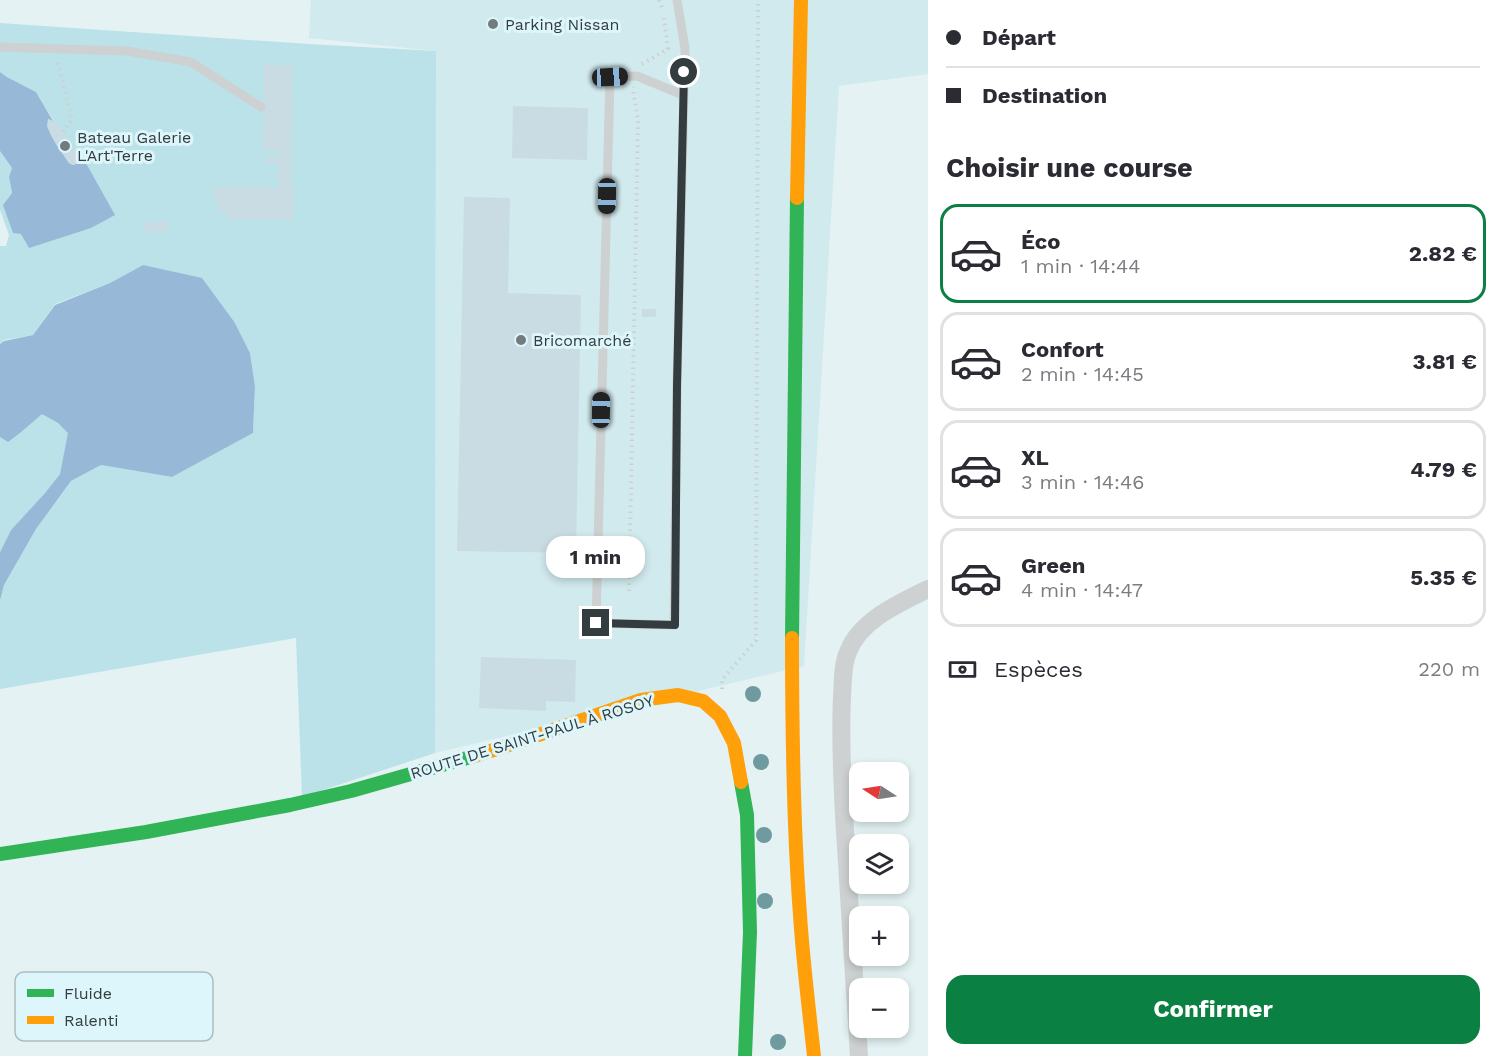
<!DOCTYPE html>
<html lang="fr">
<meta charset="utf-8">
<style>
:root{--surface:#fff;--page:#f7f7f7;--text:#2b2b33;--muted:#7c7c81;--line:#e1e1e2;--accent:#0b8043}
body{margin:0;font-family:"Work Sans",sans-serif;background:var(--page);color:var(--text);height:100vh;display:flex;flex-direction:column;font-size:22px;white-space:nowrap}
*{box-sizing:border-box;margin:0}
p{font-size:20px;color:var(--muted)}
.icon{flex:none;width:33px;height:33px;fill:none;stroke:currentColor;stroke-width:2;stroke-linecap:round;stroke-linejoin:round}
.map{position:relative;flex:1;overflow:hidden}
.details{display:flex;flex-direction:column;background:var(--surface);width:570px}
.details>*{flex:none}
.banner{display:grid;align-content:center;height:132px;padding:0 18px;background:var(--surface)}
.needle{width:39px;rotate:282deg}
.controls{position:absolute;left:849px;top:762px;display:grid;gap:12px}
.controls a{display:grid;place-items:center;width:60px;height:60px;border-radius:12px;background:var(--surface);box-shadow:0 3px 9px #0003;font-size:30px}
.end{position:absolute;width:27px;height:27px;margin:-14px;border:8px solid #333c3e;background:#fff;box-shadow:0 0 0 3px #fff}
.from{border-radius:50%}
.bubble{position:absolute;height:42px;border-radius:18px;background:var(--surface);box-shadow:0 3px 9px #0003;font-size:20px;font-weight:700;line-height:42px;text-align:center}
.car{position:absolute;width:18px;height:36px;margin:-18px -9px;border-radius:8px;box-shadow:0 0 4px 2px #0007;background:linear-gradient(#222 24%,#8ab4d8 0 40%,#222 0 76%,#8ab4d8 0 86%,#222 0)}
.banner b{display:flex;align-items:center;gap:21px;height:57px;font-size:22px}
.banner b+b{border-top:2px solid var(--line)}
.banner i{width:15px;height:15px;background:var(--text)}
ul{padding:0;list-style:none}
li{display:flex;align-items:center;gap:18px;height:99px;margin:0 12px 9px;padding:0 6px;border:3px solid var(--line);border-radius:18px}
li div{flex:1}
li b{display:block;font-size:22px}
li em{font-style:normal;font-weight:700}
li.current{border-color:var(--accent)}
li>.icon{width:54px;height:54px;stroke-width:1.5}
h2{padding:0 18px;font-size:27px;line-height:72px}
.pay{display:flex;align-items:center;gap:15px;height:66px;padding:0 18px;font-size:22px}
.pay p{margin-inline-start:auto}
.action{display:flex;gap:12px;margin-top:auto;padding:12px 18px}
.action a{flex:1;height:69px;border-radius:18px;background:var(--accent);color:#fff;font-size:24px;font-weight:700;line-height:69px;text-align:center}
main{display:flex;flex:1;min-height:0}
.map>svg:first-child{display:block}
.built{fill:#d1eaee}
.green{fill:#bbe2e8}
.water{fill:#98b8d7}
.building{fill:#cadce3}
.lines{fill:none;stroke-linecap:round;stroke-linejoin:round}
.path{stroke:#ccd0d0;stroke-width:4;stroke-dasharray:1.5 4.5;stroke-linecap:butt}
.lane{stroke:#ced1d1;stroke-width:9}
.street{stroke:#ced1d1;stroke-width:18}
.fast{stroke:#30b455;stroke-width:14}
.slow{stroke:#ff9f0a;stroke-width:14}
.tree{fill:#6f9aa0}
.route{stroke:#333c3e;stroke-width:8}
.poi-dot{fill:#717c7e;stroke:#ddf6fb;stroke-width:2}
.labels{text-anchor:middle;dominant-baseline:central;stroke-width:6;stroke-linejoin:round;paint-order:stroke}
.poi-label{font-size:16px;fill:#333c3e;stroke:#ddf6fb;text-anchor:start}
.street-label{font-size:16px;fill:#333c3e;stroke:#ddf6fb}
.key{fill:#ddf6fb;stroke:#aabec2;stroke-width:1.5}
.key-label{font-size:16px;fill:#333c3e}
</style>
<main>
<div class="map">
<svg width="928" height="1056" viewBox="0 0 928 1056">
<rect width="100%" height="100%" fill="#e4f2f4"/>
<polygon class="built" points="311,0 928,0 928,74 839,86 804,666 435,753 436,51 309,38"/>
<g class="green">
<path d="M0,23L309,44L436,51L435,753L302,797L296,638L0,689V601L4,585L36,529L71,481L101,465L172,477L253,433L255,386L250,353L235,323L143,265L110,283L55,304L33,335L4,340L0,344V246H6L9,235L0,210V151L12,168L9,177L12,193L3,206L79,163L73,165L69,163C61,150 47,136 48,119L53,120L36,92L7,77L0,72Z"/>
<polygon points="42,413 58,423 69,433 60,474 45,493 11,530 0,552 0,437 8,441 20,433"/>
</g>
<g class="water">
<path d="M0,72L7,77L36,92L53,121L48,119C47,136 61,150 69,163L73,165L79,163L80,158L87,165L115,215L91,228L29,248L21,234L13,233L3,205L12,193L9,177L12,168L0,151Z"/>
<polygon points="143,265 202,278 235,323 250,353 255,386 253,433 172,477 101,465 71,481 36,529 4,585 0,601 0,552 11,530 45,493 60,474 68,433 58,423 42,414 20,433 8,442 0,437 0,344 4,341 33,335 55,305 110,283"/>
</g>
<g class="building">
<polygon points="264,65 292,65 291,188 294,188 293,220 229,220 229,213 218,213 218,204 214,204 215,187 278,188 279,164 266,164 267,157 278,157 279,151 263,150"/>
<polygon points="513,106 588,108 587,160 512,158"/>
<polygon points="48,119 53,121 60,126 80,158 79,163 73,165 69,163 50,133 47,126"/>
<polygon points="464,197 510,198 508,293 581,295 576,553 457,551"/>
<polygon points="167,221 168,231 146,233 145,224"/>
<rect x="642" y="309" width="14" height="8"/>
<polygon points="481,657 576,660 575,702 546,701 546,711 479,708"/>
</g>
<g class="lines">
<g class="path">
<polyline points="659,0 663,10"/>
<polyline points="58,63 72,120 63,132"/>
<polyline points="642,64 668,49 664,18"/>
<polyline points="629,591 638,120 633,90 634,87"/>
<polyline points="722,689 722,680 756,640 758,0"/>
</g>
<g class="lane">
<polyline points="677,0 685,48 677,386 674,625 596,623 610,77 637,76 683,95"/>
<polyline points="0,47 127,51 191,62 261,107"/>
</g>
<path class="street" d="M859,1056C854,976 849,896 844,815C842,776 840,737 842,697C843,683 842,666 848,652C860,620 900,603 928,589"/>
<g class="fast">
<polyline points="792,638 797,198"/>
<polyline points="741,782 747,815 750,932 745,1056"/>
<polyline points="0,854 146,832 290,805 351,791 474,756"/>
</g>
<g class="slow">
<polyline points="797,198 801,0"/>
<path d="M792,638C792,730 793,823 800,915C803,962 809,1009 814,1056"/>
<polyline points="474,756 500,748 641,700 678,695 703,701 720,716 734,743 741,782"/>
</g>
</g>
<g class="tree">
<circle cx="753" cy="694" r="8"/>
<circle cx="761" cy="762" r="8"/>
<circle cx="764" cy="835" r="8"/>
<circle cx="765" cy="901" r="8"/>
<circle cx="778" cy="1042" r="8"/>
</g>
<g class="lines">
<polyline class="route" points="596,623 675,625 677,386 684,72"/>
</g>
<g class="poi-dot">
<circle cx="493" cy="24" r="6"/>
<circle cx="65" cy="146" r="6"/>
<circle cx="521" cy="340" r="6"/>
</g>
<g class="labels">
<g class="poi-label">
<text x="505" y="24">Parking Nissan</text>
<text x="77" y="137">Bateau Galerie<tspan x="77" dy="18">L'Art'Terre</tspan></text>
<text x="533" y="340">Bricomarché</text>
</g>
<g class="street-label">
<text transform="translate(532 737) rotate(-17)">ROUTE DE SAINT-PAUL À ROSOY</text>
</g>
</g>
<rect x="15" y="972" width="198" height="69" rx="9" class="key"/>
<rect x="27" y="989" width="27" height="8" fill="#30b455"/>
<rect x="27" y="1016" width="27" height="8" fill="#ff9f0a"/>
<g class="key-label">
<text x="64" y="999">Fluide</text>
<text x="64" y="1026">Ralenti</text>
</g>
</svg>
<div class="controls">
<a><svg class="needle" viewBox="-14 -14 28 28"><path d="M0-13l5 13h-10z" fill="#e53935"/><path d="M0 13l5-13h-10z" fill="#7c7c81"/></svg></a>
<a><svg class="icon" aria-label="layers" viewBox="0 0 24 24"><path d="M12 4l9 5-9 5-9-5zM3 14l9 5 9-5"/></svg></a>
<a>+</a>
<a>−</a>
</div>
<i class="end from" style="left:684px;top:72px"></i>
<i class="end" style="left:596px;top:623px"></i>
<div class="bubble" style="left:546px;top:536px;width:99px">1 min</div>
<i class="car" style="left:610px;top:77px;rotate:87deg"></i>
<i class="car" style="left:607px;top:196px;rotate:181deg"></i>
<i class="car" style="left:601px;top:410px;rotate:1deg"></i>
</div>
<section class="details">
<div class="banner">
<b><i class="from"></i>Départ</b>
<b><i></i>Destination</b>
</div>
<h2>Choisir une course</h2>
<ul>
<li class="current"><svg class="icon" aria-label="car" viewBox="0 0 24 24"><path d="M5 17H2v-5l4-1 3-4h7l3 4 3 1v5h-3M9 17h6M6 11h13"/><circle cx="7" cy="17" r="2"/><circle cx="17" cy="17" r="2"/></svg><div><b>Éco</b><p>1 min · 14:44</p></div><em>2.82 €</em></li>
<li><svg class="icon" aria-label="car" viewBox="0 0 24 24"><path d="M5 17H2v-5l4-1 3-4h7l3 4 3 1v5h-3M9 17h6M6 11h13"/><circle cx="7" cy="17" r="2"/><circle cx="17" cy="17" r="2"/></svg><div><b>Confort</b><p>2 min · 14:45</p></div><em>3.81 €</em></li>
<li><svg class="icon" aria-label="car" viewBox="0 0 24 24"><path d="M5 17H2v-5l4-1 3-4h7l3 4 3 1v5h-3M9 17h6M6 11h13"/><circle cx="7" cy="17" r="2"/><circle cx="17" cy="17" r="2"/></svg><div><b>XL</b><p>3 min · 14:46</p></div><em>4.79 €</em></li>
<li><svg class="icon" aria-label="car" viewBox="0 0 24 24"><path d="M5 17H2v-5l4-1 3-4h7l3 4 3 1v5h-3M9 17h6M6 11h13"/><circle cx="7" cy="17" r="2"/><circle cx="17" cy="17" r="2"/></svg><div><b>Green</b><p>4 min · 14:47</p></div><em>5.35 €</em></li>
</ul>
<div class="pay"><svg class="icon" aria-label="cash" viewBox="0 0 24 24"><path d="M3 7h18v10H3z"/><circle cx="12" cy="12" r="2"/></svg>Espèces<p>220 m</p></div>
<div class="action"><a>Confirmer</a></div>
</section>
</main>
